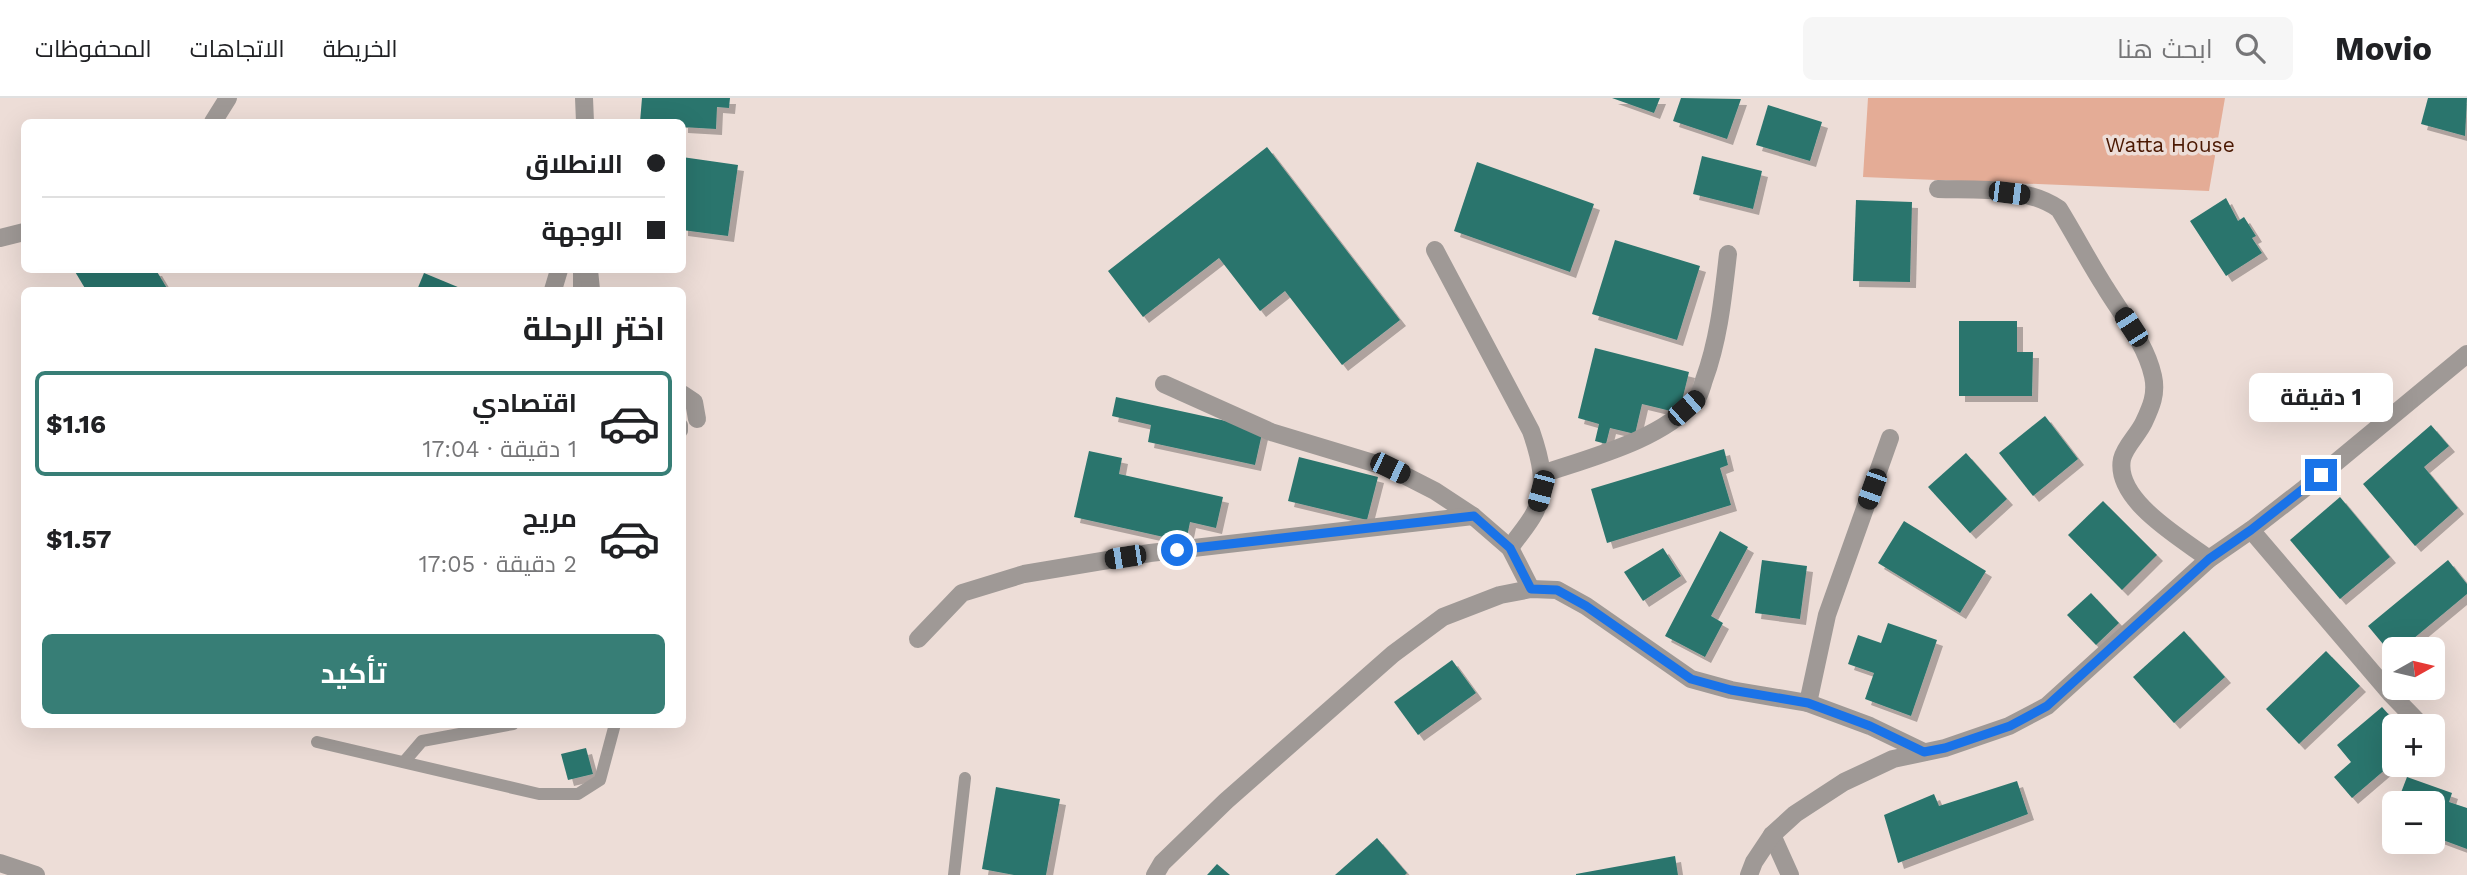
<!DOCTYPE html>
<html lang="ar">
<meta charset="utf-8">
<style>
:root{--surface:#fff;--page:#f6f6f6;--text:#202124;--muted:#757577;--line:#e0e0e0;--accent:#377e76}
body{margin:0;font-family:"Work Sans",Cairo,sans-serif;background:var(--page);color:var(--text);direction:rtl;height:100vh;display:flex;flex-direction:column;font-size:26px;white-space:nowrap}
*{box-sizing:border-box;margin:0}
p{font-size:23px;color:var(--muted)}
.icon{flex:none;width:38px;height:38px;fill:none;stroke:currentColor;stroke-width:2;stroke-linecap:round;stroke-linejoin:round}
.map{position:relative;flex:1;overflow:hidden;direction:ltr}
.details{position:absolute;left:21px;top:189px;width:665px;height:441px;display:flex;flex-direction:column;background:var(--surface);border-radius:10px;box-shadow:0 7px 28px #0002;direction:rtl}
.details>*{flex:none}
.hud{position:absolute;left:21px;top:21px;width:665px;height:154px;border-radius:10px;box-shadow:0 7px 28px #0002;direction:rtl;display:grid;align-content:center;height:154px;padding:0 21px;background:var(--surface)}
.needle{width:46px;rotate:82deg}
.tools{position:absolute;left:2382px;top:539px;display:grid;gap:14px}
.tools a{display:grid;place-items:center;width:63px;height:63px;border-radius:10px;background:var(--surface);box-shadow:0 7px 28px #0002;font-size:35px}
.end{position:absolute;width:32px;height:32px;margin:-16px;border:9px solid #1a73e8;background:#fff;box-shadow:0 0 0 4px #fff}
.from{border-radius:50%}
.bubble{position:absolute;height:49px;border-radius:10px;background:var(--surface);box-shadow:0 7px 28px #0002;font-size:23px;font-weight:700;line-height:49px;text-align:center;direction:rtl}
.car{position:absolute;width:21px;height:42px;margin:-21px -10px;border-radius:9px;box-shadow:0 0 5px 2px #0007;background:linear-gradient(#222 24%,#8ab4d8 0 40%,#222 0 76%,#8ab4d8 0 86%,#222 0)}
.hud b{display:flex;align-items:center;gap:24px;height:66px;font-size:26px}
.hud b+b{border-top:2px solid var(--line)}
.hud i{width:18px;height:18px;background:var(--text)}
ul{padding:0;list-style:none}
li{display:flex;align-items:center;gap:21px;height:105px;margin:0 14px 10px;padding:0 7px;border:4px solid transparent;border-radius:10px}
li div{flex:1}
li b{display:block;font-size:26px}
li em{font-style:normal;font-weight:700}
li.on{border-color:var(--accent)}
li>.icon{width:63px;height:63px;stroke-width:1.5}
h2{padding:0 21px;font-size:32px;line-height:84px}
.primary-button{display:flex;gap:14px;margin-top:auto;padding:14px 21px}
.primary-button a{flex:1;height:80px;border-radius:10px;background:var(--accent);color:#fff;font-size:28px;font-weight:700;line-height:80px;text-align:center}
header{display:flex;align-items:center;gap:42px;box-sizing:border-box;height:98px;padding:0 35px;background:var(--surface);border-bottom:2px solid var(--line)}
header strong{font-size:33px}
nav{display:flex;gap:38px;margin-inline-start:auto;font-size:24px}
.search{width:490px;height:63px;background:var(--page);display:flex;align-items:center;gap:18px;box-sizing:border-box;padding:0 24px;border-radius:10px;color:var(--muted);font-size:26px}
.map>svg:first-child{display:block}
.green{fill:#e4ac96}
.building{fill:#2b756d;filter:url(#shadow)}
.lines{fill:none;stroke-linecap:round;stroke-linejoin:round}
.lane{stroke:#9f9996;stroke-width:12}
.street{stroke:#9f9996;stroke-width:18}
.route{stroke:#1a73e8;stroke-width:9}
.labels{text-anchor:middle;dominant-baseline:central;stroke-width:7;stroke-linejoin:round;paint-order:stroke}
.park-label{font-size:21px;fill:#4b1802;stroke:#edddd7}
</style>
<header>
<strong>Movio</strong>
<div class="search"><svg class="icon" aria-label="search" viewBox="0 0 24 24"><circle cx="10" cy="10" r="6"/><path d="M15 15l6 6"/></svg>ابحث هنا</div>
<nav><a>الخريطة</a><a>الاتجاهات</a><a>المحفوظات</a></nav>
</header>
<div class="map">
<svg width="2467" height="777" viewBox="0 0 2467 777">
<defs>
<filter id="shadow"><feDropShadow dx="6" dy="6" stdDeviation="0" flood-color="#0004"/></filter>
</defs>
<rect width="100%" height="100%" fill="#edddd7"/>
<polygon class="green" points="1868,0 2225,0 2209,93 1863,79"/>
<g class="building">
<polygon points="642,0 730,0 729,10 717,9 716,31 682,29 682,24 640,24"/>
<polygon points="1612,0 1660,0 1654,15"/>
<polygon points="1681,0 1741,1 1727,41 1673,23"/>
<polygon points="2428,0 2467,0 2465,38 2421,26"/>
<polygon points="1768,7 1822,24 1810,63 1756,47"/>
<polygon points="1267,49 1400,222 1342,267 1285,193 1260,213 1219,160 1143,219 1108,173"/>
<polygon points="1702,58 1762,73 1753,111 1693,96"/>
<polygon points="682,59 738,67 728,138 682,132"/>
<polygon points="1477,64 1594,106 1570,174 1454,133"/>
<polygon points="2226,100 2238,123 2244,119 2256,138 2252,140 2262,155 2226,178 2190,123"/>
<polygon points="1856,102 1912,104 1910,184 1853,183"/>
<polygon points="1615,142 1700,168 1677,242 1592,216"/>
<polygon points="74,172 156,172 168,192 86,192"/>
<polygon points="424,175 465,192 417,192"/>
<polygon points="1959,223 2017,223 2017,254 2033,254 2032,298 1959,298"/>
<polygon points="1595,250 1689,274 1679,315 1642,306 1635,336 1610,330 1606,346 1595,343 1599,326 1578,320"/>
<polygon points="1116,299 1263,331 1255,367 1148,344 1151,327 1112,318"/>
<polygon points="2045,318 2078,361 2033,398 1999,355"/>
<polygon points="2431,327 2449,348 2424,369 2458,410 2415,448 2363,386"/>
<polygon points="1724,351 1728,367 1720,370 1731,407 1607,445 1591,391"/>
<polygon points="1089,353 1122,360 1119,376 1223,399 1216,430 1190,424 1186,444 1074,419"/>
<polygon points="1966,355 2007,401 1970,435 1928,389"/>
<polygon points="1299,359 1378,379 1367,422 1288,403"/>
<polygon points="2340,399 2390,459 2340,501 2290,442"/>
<polygon points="2103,403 2157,457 2122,492 2068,437"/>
<polygon points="1904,423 1986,473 1960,515 1878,465"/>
<polygon points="1720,433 1748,449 1711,518 1723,525 1705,559 1665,538"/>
<polygon points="1663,450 1681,478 1643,503 1624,474"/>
<polygon points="1762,462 1807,468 1800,521 1755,515"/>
<polygon points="2448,462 2467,486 2467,496 2401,551 2394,551 2393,558 2368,528"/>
<polygon points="2091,495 2119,525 2096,547 2067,517"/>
<polygon points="1888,525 1937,542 1911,618 1865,601 1874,575 1848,566 1858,537 1881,545"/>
<polygon points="2184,533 2225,579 2174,625 2133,579"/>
<polygon points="2326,553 2360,588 2299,646 2266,611"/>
<polygon points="1452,562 1476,595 1418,637 1394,604"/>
<polygon points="2382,609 2399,628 2394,628 2394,664 2352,700 2334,679 2351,664 2337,647"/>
<polygon points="586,650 593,676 568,682 561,656"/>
<polygon points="2407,679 2452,695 2449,704 2467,710 2467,751 2432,738 2432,705 2397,705"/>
<polygon points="2017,683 2028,716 1898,765 1884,717 1934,696 1939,708"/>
<polygon points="996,689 1060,701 1046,777 1014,777 982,771"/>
<polygon points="1377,740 1407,775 1405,777 1335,777"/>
<polygon points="1675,758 1678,777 1576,777 1576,776"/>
<polygon points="1217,766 1230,777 1207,777"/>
</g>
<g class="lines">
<g class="lane">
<polyline points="579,172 579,192"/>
<polyline points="682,327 682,333"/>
<polyline points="317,644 539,696 578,696 600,682 615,626"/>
<polyline points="404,664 422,643 513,626"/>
<polyline points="954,777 965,680"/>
</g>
<g class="street">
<polyline points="584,0 585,24"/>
<polyline points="213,24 228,0"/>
<path d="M1938,91C1977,92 2026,88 2059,111C2075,137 2089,164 2105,189C2122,217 2146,246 2153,278C2157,296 2151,309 2144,324C2138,337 2125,348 2122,361C2114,402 2181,440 2209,461"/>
<polyline points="0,140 24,134"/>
<path d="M1435,152L1531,333C1540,359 1548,387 1535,414C1529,426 1518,438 1510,450"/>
<polyline points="589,172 591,192"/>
<polyline points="553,192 559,172"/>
<polyline points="1164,286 1271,334 1390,370 1435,393 1473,418 1510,450 1531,491"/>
<polyline points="682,296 694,304 697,321"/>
<path d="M1542,376C1592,359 1661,342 1696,302C1700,297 1702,288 1704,282C1719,241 1723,199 1728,156"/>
<polyline points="2251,432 2390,595 2422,628"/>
<polyline points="918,541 962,495 1024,476 1150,455 1473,418"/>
<polyline points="1808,605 1827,517 1890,340"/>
<polyline points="2432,640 2435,642"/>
<polyline points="1772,737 1790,777"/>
<polyline points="0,765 36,777"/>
<polyline points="1155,777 1162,765 1226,703 1393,556 1443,519 1500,497 1531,491 1557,492 1586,508 1691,581 1731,592 1808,605 1870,628 1924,654"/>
<polyline points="1749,777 1754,764 1772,737 1795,716 1844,684 1893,661 1945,650 2009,628 2047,608 2209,461 2251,432 2305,390 2467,256"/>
</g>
</g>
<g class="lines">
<polyline class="route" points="1177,452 1474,418 1510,450 1531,491 1557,492 1586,508 1691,581 1731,592 1808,605 1870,628 1924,654 1945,650 2010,628 2047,608 2209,461 2251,432 2321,377"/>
</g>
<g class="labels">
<g class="park-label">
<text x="2170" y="46">Watta House</text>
</g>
</g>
</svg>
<div class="tools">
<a><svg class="needle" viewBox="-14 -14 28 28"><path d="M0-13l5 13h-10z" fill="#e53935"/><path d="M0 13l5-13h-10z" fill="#757577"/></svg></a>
<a>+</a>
<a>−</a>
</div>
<i class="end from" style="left:1177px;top:452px"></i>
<i class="end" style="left:2321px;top:377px"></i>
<div class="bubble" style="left:2249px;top:275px;width:144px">1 دقيقة</div>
<i class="car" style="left:2009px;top:95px;rotate:97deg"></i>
<i class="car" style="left:2131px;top:229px;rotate:327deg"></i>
<i class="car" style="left:1686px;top:310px;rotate:49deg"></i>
<i class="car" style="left:1390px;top:370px;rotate:116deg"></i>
<i class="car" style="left:1872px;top:391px;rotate:200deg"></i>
<i class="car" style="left:1541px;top:393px;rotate:195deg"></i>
<i class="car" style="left:1125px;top:459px;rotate:261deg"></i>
<div class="hud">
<b><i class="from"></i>الانطلاق</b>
<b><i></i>الوجهة</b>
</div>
<section class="details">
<h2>اختر الرحلة</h2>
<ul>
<li class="on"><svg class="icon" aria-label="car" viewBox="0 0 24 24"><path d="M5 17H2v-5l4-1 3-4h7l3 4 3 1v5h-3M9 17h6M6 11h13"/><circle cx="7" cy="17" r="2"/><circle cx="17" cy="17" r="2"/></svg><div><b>اقتصادي</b><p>1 دقيقة · 17:04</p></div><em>$1.16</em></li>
<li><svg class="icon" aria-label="car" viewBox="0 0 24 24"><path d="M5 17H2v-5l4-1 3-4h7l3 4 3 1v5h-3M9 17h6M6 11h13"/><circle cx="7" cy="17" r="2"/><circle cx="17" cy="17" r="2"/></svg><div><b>مريح</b><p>2 دقيقة · 17:05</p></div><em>$1.57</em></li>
</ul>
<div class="primary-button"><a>تأكيد</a></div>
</section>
</div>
